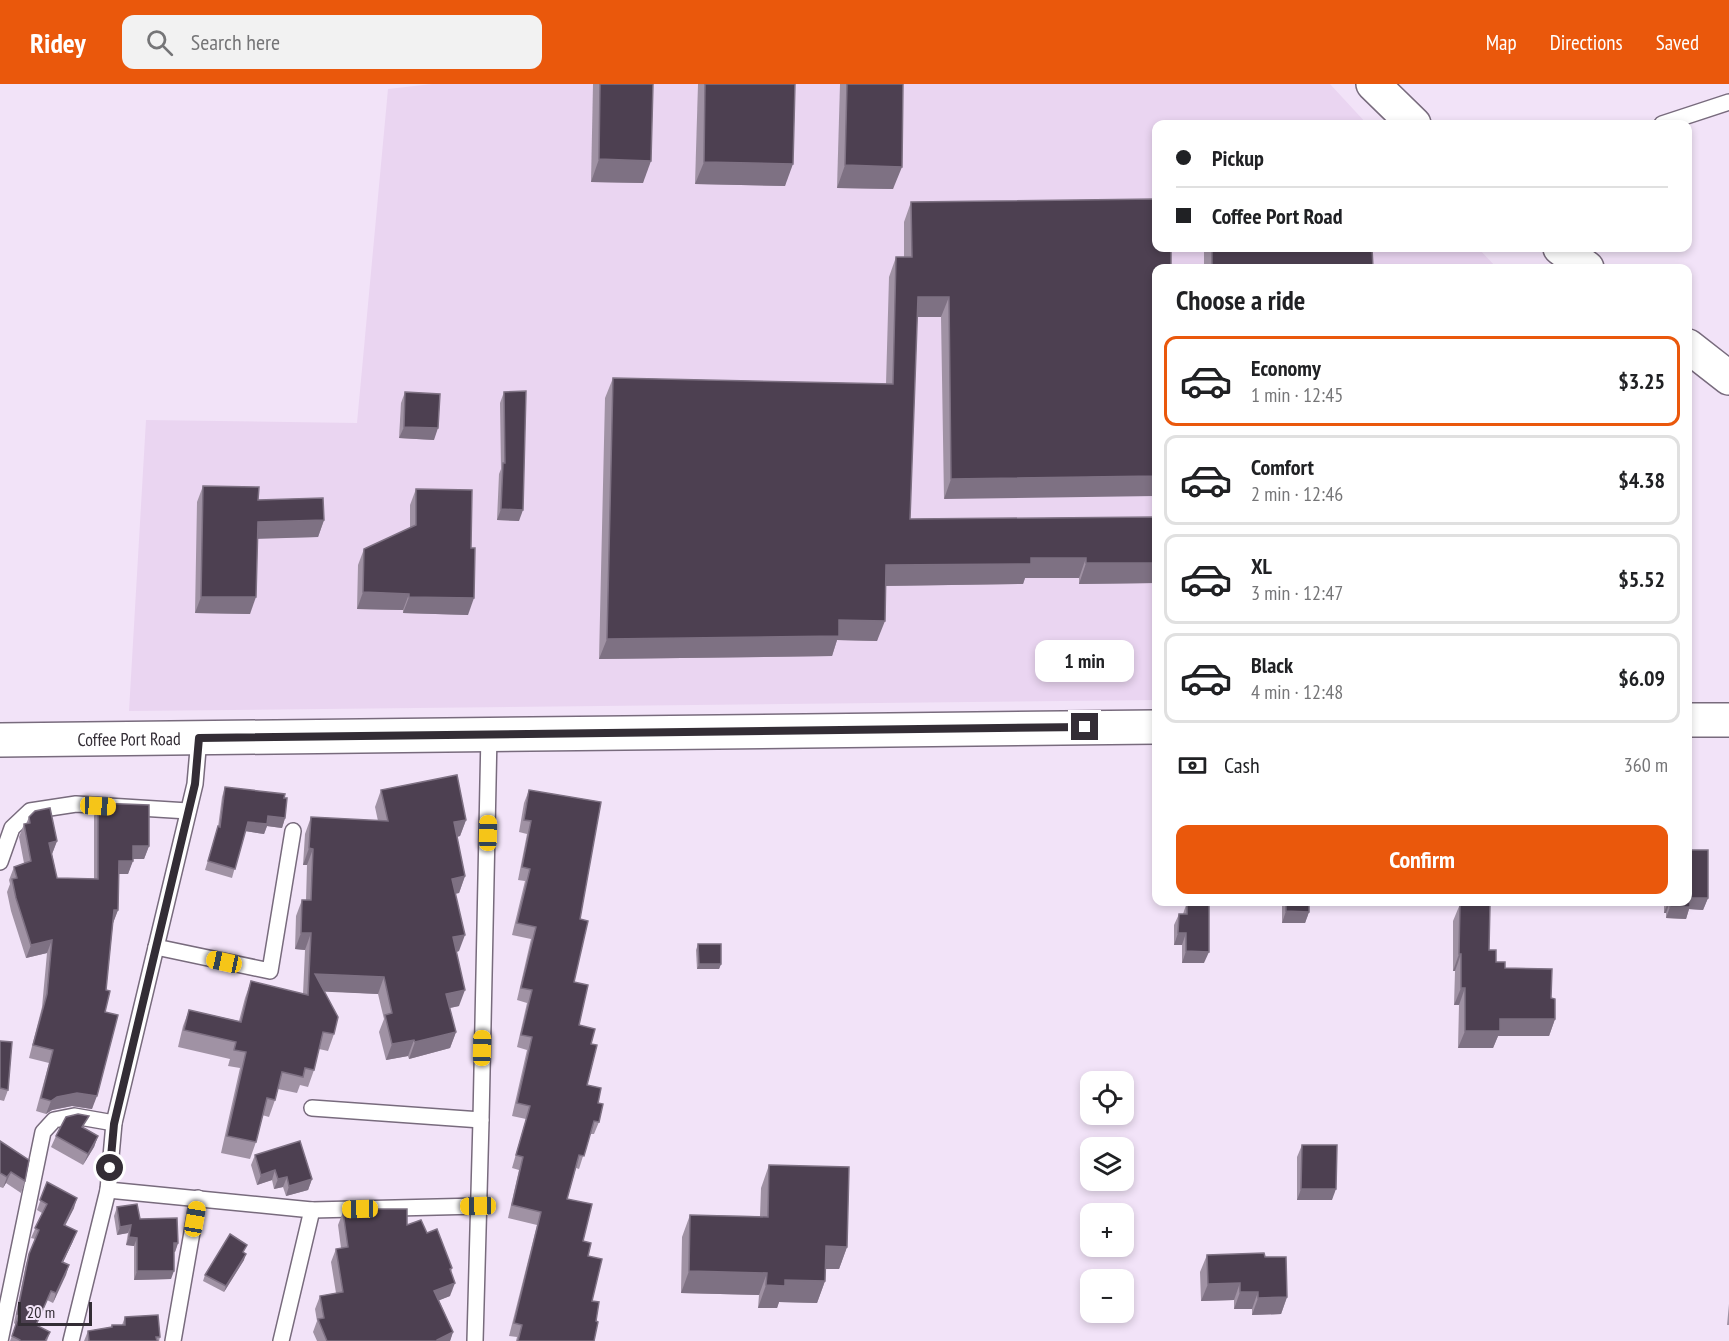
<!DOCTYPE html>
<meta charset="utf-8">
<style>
:root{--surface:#fff;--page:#f2f2f2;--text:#202124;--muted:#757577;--line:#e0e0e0;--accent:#ea580c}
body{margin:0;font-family:"PT Sans Narrow",sans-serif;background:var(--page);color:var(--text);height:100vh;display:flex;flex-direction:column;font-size:22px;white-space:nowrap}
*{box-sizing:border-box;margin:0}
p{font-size:20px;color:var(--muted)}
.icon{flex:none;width:33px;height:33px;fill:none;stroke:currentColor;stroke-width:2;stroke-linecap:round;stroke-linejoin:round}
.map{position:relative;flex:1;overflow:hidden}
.panel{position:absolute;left:1152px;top:180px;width:540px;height:642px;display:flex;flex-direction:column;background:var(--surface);border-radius:12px;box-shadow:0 3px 9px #0003}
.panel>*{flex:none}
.banner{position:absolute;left:1152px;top:36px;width:540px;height:132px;border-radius:12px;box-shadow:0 3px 9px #0003;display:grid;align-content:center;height:132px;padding:0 24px;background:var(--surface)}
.controls{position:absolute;left:1080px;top:987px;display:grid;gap:12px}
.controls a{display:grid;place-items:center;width:54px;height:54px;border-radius:12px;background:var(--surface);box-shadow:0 3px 9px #0003;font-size:30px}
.scale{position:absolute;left:18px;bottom:15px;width:74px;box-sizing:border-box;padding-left:6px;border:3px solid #332d35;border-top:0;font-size:16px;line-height:21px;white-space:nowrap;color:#332d35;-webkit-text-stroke:4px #f2e3f8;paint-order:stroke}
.end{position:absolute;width:27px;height:27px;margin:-14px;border:8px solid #332d35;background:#fff;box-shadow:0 0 0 3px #fff}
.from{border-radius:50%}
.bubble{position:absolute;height:42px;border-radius:12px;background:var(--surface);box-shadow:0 3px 9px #0003;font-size:20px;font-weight:700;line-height:42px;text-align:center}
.car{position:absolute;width:18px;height:36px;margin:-18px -9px;border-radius:8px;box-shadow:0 0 4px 2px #0007;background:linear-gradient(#f5c518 24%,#345 0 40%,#f5c518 0 76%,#345 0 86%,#f5c518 0)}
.banner b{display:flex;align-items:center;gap:21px;height:57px;font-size:22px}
.banner b+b{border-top:2px solid var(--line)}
.banner i{width:15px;height:15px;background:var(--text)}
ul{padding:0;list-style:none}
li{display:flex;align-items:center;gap:18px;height:90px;margin:0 12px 9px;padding:0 12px;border:3px solid var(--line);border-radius:12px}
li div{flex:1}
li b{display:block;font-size:22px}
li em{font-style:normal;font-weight:700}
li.on{border-color:var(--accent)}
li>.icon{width:54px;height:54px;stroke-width:1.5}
h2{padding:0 24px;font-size:27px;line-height:72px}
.pay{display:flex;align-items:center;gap:15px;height:66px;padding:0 24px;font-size:22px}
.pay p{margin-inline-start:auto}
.action{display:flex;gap:12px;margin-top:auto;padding:12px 24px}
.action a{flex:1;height:69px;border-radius:12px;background:var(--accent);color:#fff;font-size:24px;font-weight:700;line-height:69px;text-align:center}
header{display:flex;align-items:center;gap:36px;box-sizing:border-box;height:84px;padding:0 30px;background:var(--accent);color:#fff}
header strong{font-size:28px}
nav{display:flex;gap:33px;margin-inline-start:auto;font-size:21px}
.search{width:420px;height:54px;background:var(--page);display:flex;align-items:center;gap:15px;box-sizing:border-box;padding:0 21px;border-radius:12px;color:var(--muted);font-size:22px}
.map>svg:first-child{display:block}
.built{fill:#ead5f1}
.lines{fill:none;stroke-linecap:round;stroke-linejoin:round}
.service-casing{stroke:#786b7d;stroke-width:18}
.tertiary-casing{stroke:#786b7d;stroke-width:36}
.secondary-casing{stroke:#786b7d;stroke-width:36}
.service{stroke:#fff;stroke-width:15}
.tertiary{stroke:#fff;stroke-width:33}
.secondary{stroke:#fff;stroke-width:33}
.wall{fill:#a092a4}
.shaded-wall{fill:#7e7183}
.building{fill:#4d4051;stroke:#7e7183;stroke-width:1.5}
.route{stroke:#332d35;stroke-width:8}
.labels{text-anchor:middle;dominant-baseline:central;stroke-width:6;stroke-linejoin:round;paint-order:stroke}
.street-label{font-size:18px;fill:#332d35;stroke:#f2e3f8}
</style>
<header>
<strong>Ridey</strong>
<div class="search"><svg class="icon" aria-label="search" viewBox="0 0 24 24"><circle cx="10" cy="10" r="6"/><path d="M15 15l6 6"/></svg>Search here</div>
<nav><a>Map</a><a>Directions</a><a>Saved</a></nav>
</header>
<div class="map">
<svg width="1729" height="1257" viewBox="0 0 1729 1257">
<rect width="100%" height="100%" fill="#f2e3f8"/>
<polygon class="built" points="432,0 1330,0 1367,40 1156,40 1156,164 1478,164 1497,184 1156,184 1156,616 129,627 146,336 357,339 388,5"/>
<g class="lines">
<defs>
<g id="service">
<polyline points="1662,40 1729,18"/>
<polyline points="0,778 12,744 30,727 76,720 188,727"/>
<polyline points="156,863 270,887 293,747"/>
<polyline points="312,1024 481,1036 489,650"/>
<polyline points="108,1106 312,1126 281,1257"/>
<polyline points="312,1126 479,1122"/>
<polyline points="0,1257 43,1048 54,1036 74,1032 114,1039"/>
<polyline points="71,1257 108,1106 114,1039 195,700 199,654"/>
<polyline points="173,1257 198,1114"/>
<polyline points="475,1257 481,1036"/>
</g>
<g id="tertiary">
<polyline points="1688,636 1729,636"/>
<path id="s1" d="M0,656L1156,643"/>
</g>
<g id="secondary">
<polyline points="1373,0 1414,40"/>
<polyline points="1560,164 1587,184"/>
<polyline points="1688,262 1729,294"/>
</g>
</defs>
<use href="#service" class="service-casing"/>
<use href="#tertiary" class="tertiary-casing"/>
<use href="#secondary" class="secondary-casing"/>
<use href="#service" class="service"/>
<use href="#tertiary" class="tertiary"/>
<use href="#secondary" class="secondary"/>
</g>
<g class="wall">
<polygon points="593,0 653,0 643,99 591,98"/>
<polygon points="698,0 795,0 785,102 695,100"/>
<polygon points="840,0 903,0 893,105 837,104"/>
<polygon points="911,118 1156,164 1372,164 1373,184 1204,184 1204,168 1171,168 944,415 941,233 917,233 910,435 1156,433 1156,499 1079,500 1079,494 1025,494 1023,500 886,502 877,557 837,556 832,572 599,575 605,314 613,294 886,300 889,193 896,173 904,173 904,138"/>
<polygon points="405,308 434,356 399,354 401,319"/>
<polygon points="504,308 519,437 497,436 499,390 501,385 500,319"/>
<polygon points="203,402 258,416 324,436 318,453 258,454 250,530 195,529 197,418"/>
<polygon points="416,405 468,531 403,529 403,526 357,525 358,481 364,465 410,444 410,421"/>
<polygon points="225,703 284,714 285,734 282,744 267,742 264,750 245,747 232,794 205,786 218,743 222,713"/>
<polygon points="381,706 466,736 460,752 457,753 465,792 459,809 455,810 459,867 457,868 459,922 450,924 456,948 450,964 409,975 408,972 386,976 379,948 384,935 378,910 325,907 334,950 328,967 319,965 314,986 308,1003 300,1001 297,1009 278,1005 275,1016 269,1033 262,1031 256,1058 250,1075 221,1069 240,984 228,982 230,975 178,963 183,942 189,926 239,937 245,914 251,897 303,910 305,866 295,865 296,832 302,816 306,816 307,781 303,781 305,750 311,733 378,737 375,723"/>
<polygon points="529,706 580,835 574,898 579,941 591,960 587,1001 598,1019 599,1038 594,1050 590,1050 579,1085 576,1084 567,1115 588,1172 592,1217 596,1237 594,1257 516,1257 517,1253 509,1252 537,1141 508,1134 519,1086 512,1084 526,1035 512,1032 527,966 517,963 527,919 517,916 531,855 512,851 525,797 518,796 527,750 519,748 524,719"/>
<polygon points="98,719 149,762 144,775 133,775 128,790 119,790 118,826 113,839 106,906 105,928 92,1025 72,1022 52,1026 46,1030 36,1027 49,979 29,974 42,923 47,869 26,874 11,827 7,808 10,800 9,796 14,783 24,779 19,753 24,740 26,740 29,733 57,757 52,770 57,794 94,795 94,732"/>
<polygon points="1708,814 1703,826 1689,825 1686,835 1666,834 1666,829 1664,829 1664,818 1688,818"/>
<polygon points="1187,818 1204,879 1182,879 1182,861 1174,861 1174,841 1179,830 1183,830"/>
<polygon points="1282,818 1309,818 1309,828 1305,839 1282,839"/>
<polygon points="1460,820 1489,866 1496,878 1551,914 1555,935 1549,952 1498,952 1493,964 1458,964 1459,921 1454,921 1455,887 1453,887 1453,837"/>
<polygon points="698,860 721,880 719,885 697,885 696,866"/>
<polygon points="0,957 8,1006 4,1017 0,1016"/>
<polygon points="85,1044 98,1052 94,1063 83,1081 51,1063 56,1052"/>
<polygon points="0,1057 25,1097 21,1109 6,1099 3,1104 0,1103"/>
<polygon points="1302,1061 1332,1116 1297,1116 1297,1073"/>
<polygon points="255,1071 312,1095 308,1106 286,1112 283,1103 274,1105 272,1096 257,1101 251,1081"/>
<polygon points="769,1081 847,1163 839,1185 825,1185 825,1197 817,1219 779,1218 777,1224 758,1224 759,1211 681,1209 682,1153 690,1131 760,1132 761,1104"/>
<polygon points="47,1098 74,1124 65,1142 73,1157 63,1178 69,1181 53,1219 47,1216 36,1241 50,1248 47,1257 10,1257 16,1241 14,1239 26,1180 35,1155 31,1154 42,1129 37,1126"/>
<polygon points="117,1123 140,1135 178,1159 175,1168 174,1168 171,1195 134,1196 134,1162 126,1161 128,1149 117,1151 114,1132"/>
<polygon points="377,1125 407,1141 427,1149 452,1184 451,1188 450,1212 439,1216 453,1248 450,1257 317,1257 313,1248 317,1237 315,1225 320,1212 336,1209 331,1178 336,1165 341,1164 338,1141 343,1128"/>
<polygon points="244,1169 244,1176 224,1208 203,1197 205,1191"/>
<polygon points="1207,1171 1265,1173 1287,1213 1281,1230 1252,1231 1252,1225 1234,1225 1234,1216 1201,1217 1200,1188"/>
<polygon points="1729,1220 1729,1241 1727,1241"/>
<polygon points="125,1233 160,1253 159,1257 84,1257 88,1247 111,1243 112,1241 122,1241"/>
</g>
<g class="shaded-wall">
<polygon points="599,75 651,77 643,99 591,98"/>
<polygon points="704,78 793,80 785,102 695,100"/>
<polygon points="845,81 902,83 893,105 837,104"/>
<polygon points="1165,164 1206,164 1204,168 1163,168"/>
<polygon points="918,213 949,213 941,233 910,233"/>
<polygon points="404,343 438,344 434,356 399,354"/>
<polygon points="1156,392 1156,412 944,415 951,395"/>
<polygon points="501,425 523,426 519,437 497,436"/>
<polygon points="324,436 318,453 252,455 258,438"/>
<polygon points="1031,474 1086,474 1079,494 1025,494 1023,500 879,502 886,481"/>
<polygon points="1086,479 1156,479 1156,499 1079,500"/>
<polygon points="363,508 409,510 403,526 357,525"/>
<polygon points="201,513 256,513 250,530 195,529"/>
<polygon points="409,513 474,514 468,531 403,529"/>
<polygon points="839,536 885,537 877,557 837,556 832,572 599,575 607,555"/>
<polygon points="268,732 285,734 282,744 267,742 264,750 245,747 248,738"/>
<polygon points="466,736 460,752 448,755 454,738"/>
<polygon points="57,757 52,770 44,772 49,759"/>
<polygon points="133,762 149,762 144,775 128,775"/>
<polygon points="309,764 313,765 307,781 303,781"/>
<polygon points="119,777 133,777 128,790 114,790"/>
<polygon points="465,792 459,809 446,811 452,795"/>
<polygon points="1690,814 1708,814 1703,826 1689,825 1686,835 1666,834 1670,823"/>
<polygon points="1668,818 1670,818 1666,829 1664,829"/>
<polygon points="114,826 118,826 113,839"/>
<polygon points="1286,827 1309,828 1305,839 1282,839"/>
<polygon points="301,849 311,849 305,866 295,865"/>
<polygon points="1178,849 1186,849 1182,861 1174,861"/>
<polygon points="465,851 459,867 447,870 453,853"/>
<polygon points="52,856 47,869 26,874 31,861"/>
<polygon points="1186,867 1209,868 1204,879 1182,879"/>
<polygon points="1459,870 1461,870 1455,887 1453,887"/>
<polygon points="699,880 721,880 719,885 697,885"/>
<polygon points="315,890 384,893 378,910 309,907"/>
<polygon points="1461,904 1465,904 1459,921 1454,921"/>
<polygon points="465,906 459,922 440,926 446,910"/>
<polygon points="1500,935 1555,935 1549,952 1498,952 1493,964 1458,964 1465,947"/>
<polygon points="456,948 450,964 409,975 415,958"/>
<polygon points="414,956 408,972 386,976 392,960"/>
<polygon points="77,1009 97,1012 92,1025 72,1022 52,1026 46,1030 51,1017 57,1013"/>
<polygon points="98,1052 94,1063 83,1081 88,1070"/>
<polygon points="275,1086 272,1096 257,1101 261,1091"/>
<polygon points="11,1088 6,1099 3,1104 7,1093"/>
<polygon points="287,1093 283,1103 274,1105 278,1095"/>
<polygon points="312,1095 308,1106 286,1112 289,1102"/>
<polygon points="1301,1105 1336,1105 1332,1116 1297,1116"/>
<polygon points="77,1114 74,1124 60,1151 64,1141"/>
<polygon points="131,1141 128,1149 117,1151 120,1143"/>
<polygon points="77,1147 73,1157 59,1187 62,1178"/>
<polygon points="129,1153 137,1154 134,1162 126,1161"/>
<polygon points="174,1159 178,1159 175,1168 171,1168"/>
<polygon points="826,1162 847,1163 839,1185 818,1185"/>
<polygon points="246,1170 244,1176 224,1208 226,1202"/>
<polygon points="69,1181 66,1191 53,1219 56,1209"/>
<polygon points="137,1187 174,1187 171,1195 134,1196"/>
<polygon points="689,1187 767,1189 759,1211 681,1209"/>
<polygon points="785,1196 825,1197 817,1219 779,1218 777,1224 758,1224 766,1201"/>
<polygon points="455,1199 450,1212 430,1220 434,1207"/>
<polygon points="1240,1199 1234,1216 1201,1217 1208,1200"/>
<polygon points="1240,1208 1258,1208 1252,1225 1234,1225"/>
<polygon points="1287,1213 1281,1230 1252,1231 1258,1214"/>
<polygon points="453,1248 450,1257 437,1257 437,1256"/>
</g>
<g class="building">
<polygon points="600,0 653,0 651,77 599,75"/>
<polygon points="705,0 795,0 793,80 704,78"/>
<polygon points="847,0 903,0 902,83 845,81"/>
<polygon points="1156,115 1156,164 1171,164 1171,184 1156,184 1156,392 951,395 949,213 918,213 910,435 1156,433 1156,479 1086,479 1086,474 1031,474 1031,480 886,481 885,537 839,536 839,552 607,555 613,294 893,300 896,173 912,173 911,118"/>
<polygon points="1212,164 1372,164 1373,184 1212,184"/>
<polygon points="526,307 523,426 501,425 503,379 505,379 504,308"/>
<polygon points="405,308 440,310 438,344 404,343"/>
<polygon points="203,402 259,403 258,416 323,414 324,436 258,438 256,513 201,513"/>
<polygon points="416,405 472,406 471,464 475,464 474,514 409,513 409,510 363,508 364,465 416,441"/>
<polygon points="457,691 466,736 454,738 465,792 452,795 465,851 453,853 465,906 446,910 456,948 415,958 414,956 392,960 385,931 392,929 384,893 315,890 338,933 334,950 323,948 314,986 305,984 303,993 282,988 275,1016 267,1014 256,1058 227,1052 246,968 234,966 236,958 184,946 189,926 241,938 251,897 308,911 311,849 301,849 302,816 311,816 313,765 309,764 311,733 388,737 381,706"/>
<polygon points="225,703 285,710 284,714 287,714 285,734 268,732 267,740 248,738 235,785 208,777 218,742 220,743"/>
<polygon points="529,706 601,718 580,835 588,837 574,898 588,901 579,941 595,945 591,960 597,961 587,1001 601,1004 598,1019 603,1020 599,1038 594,1037 584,1072 579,1071 567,1115 592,1120 583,1157 591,1159 588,1172 602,1175 592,1217 599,1218 596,1237 598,1238 594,1257 518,1257 522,1241 514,1239 541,1128 512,1121 523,1073 516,1071 530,1022 517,1019 532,953 521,951 532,906 521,904 536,843 517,839 530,785 522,783 531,737 524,736"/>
<polygon points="98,719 149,721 149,762 133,762 133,777 119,777 118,826 114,826 106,906 110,907 105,928 118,931 97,1012 77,1009 57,1013 51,1017 41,1014 53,966 33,961 47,910 52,856 31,861 16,814 12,795 17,794 14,783 31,777 24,740 30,739 29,733 35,727 50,724 57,757 49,759 57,794 98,795"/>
<polygon points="1688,766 1708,766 1708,814 1690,814 1690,823 1670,823 1670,818 1688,818"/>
<polygon points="1187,818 1209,818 1209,868 1186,867 1186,849 1178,849 1179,830 1187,830"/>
<polygon points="1286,818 1309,818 1309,828 1286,827"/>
<polygon points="1460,820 1490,820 1489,866 1496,866 1496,878 1505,878 1505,884 1552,885 1551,914 1555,915 1555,935 1500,935 1500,947 1465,947 1465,904 1461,904 1461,870 1459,870"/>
<polygon points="698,860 721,860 721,880 699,880"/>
<polygon points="0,957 12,958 8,1006 0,1004"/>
<polygon points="78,1030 89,1032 82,1043 98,1052 88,1070 56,1052 66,1033"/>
<polygon points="0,1057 29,1076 25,1097 11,1088 7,1093 0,1089"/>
<polygon points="300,1057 312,1095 289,1102 287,1093 278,1095 275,1086 261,1091 255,1071"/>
<polygon points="1302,1061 1337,1061 1336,1105 1301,1105"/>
<polygon points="769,1081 849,1083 847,1163 826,1162 825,1197 785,1196 785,1202 766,1201 767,1189 689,1187 690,1131 768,1133"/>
<polygon points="47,1098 77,1114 64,1141 77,1147 62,1178 69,1181 56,1209 51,1207 36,1241 50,1248 45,1257 20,1257 20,1256 12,1252 19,1231 17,1230 29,1170 39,1146 35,1144 47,1120 40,1116"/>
<polygon points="137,1120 140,1135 177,1134 178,1159 174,1159 174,1187 137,1187 137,1154 129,1153 131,1141 120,1143 117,1123"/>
<polygon points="377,1123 377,1125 407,1125 407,1141 421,1136 427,1149 437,1145 452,1184 450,1185 455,1199 434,1207 453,1248 437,1256 437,1257 327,1257 318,1235 324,1234 320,1212 343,1208 336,1165 348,1163 343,1128"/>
<polygon points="230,1150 247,1161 243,1168 246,1170 226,1202 205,1191"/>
<polygon points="1264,1169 1265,1173 1286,1173 1287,1213 1258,1214 1258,1208 1240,1208 1240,1199 1208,1200 1207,1171"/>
<polygon points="158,1231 160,1253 156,1253 157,1257 89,1257 88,1247 112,1243 112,1241 125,1241 125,1233"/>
</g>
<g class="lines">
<polyline class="route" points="110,1084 114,1040 195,700 199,654 1085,643"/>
</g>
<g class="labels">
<g class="street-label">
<text stroke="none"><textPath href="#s1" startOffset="129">Coffee Port Road</textPath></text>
</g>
</g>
</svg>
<div class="controls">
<a><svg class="icon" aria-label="locate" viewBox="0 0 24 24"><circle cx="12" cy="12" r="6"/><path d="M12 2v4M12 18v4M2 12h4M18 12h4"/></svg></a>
<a><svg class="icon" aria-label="layers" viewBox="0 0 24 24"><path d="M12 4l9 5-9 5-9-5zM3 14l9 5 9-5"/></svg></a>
<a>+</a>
<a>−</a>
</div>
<div class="scale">20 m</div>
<i class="end from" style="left:110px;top:1084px"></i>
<i class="end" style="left:1085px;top:643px"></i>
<div class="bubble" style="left:1035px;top:556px;width:99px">1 min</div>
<i class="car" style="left:98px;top:722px;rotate:93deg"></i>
<i class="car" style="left:488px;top:749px;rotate:1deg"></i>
<i class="car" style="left:224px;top:878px;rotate:282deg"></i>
<i class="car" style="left:482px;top:964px;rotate:1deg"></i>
<i class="car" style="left:478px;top:1122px;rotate:269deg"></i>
<i class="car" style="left:360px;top:1125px;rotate:269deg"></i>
<i class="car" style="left:195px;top:1135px;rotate:10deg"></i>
<div class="banner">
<b><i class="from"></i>Pickup</b>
<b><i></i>Coffee Port Road</b>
</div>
<section class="panel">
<h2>Choose a ride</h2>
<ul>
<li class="on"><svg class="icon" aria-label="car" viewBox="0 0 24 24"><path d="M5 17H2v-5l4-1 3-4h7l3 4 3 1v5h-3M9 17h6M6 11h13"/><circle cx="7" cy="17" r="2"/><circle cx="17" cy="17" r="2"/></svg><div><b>Economy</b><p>1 min · 12:45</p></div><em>$3.25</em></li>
<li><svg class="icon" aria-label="car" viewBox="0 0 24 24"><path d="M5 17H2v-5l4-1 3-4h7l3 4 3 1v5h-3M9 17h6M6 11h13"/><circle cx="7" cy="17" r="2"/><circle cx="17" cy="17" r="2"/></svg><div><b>Comfort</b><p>2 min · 12:46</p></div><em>$4.38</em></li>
<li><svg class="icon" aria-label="car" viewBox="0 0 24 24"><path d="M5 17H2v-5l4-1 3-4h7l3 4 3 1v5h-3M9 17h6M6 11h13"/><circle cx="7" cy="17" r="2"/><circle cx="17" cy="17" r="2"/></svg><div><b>XL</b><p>3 min · 12:47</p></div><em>$5.52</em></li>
<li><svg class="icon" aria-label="car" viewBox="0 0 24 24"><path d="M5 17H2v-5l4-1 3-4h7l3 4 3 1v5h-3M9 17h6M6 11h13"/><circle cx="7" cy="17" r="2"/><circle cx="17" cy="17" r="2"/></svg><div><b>Black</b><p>4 min · 12:48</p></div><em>$6.09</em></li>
</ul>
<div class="pay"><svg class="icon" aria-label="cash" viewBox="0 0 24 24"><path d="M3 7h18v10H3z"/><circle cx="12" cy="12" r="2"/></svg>Cash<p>360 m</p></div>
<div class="action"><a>Confirm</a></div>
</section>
</div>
